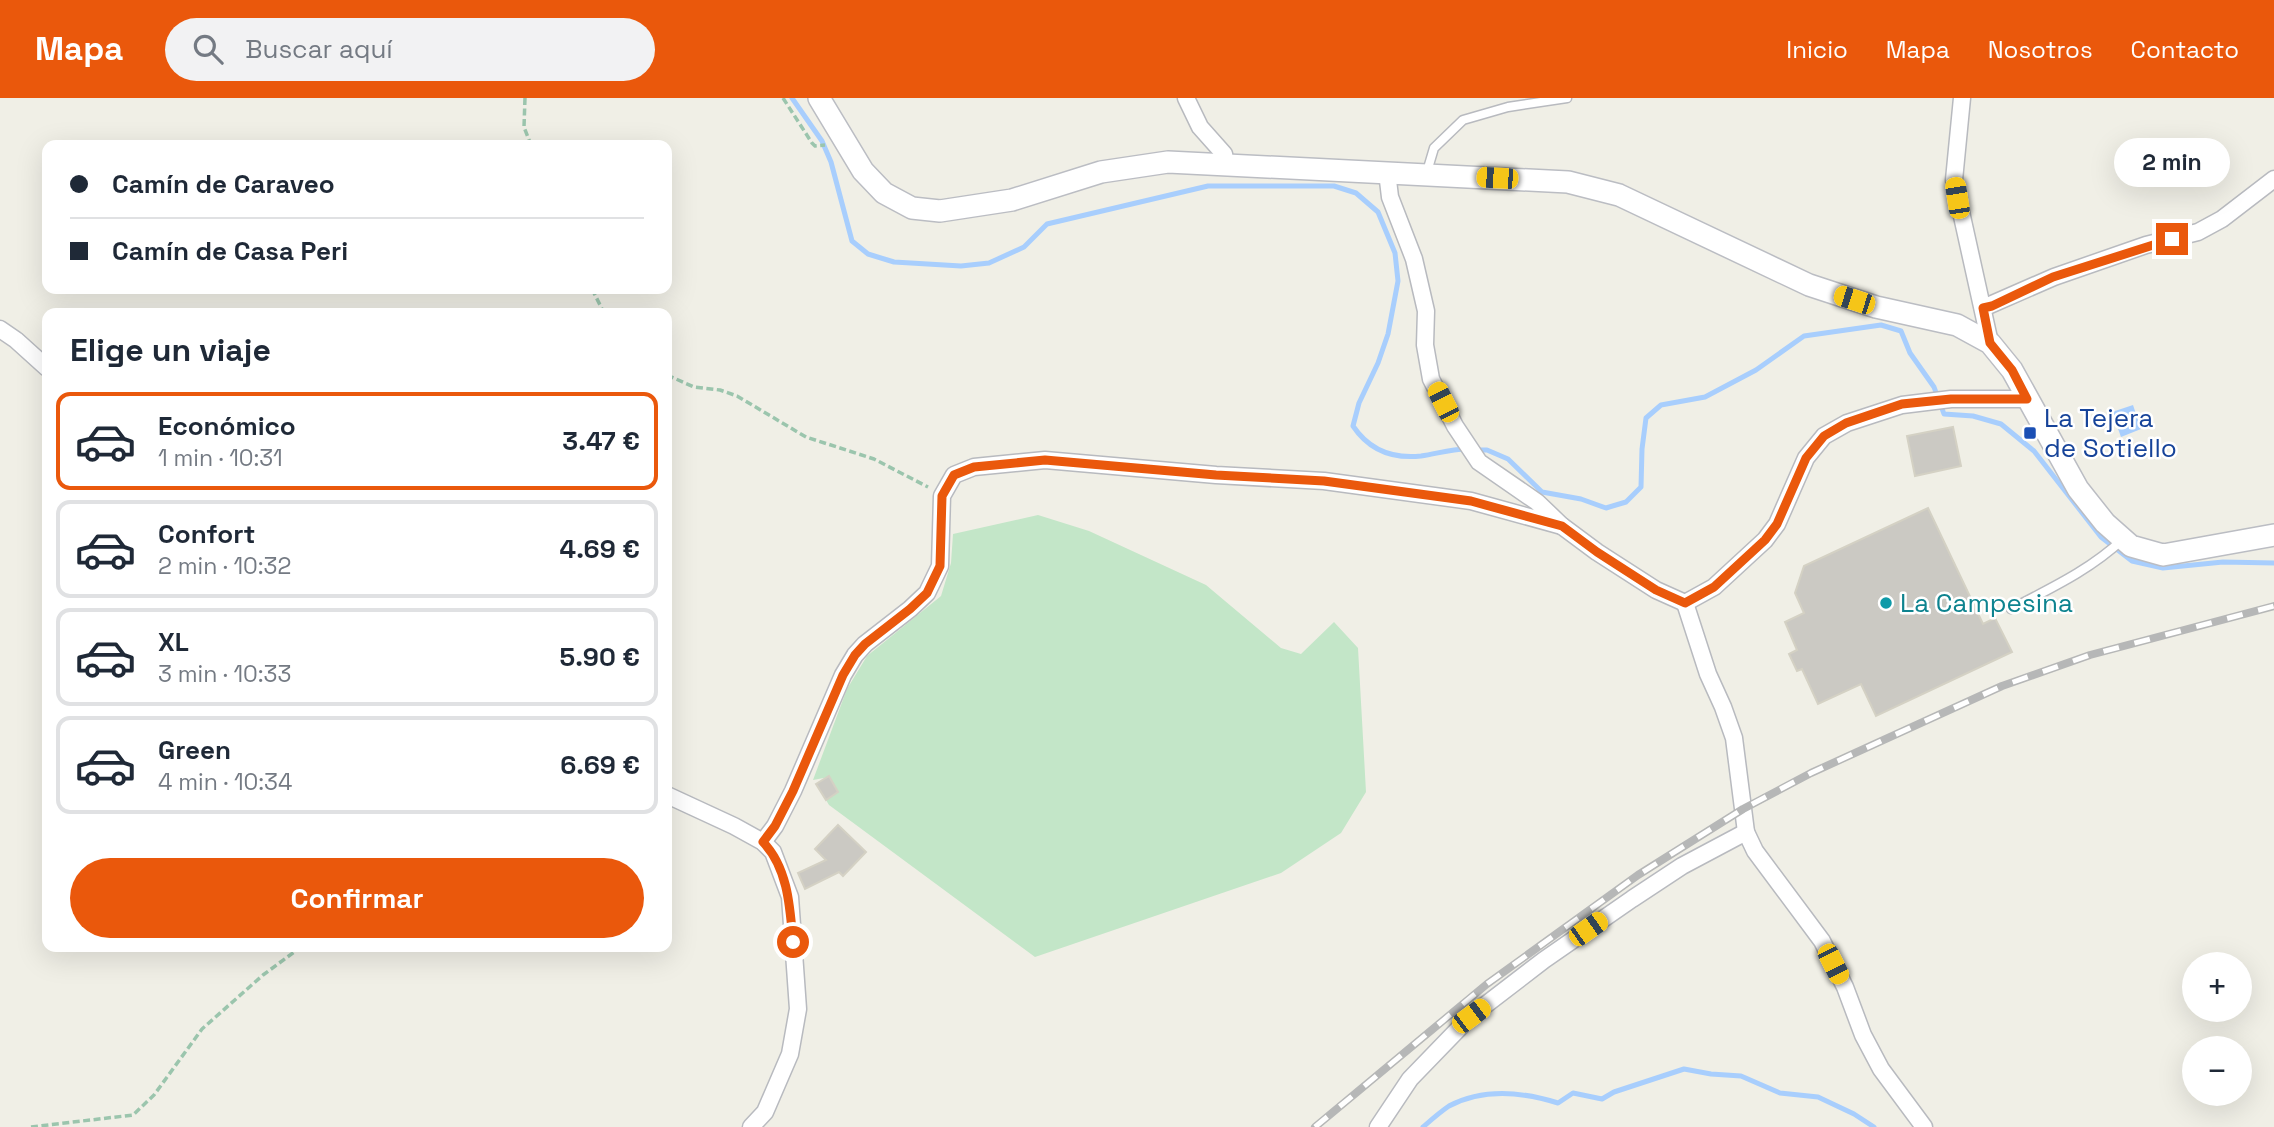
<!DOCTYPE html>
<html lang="es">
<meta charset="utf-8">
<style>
:root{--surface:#fff;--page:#f2f2f3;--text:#1f2937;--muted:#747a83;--line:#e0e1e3;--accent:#ea580c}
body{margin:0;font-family:"Space Grotesk",sans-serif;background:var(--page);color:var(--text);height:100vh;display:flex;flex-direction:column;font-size:26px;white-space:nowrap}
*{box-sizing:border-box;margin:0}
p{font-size:23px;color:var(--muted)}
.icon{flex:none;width:38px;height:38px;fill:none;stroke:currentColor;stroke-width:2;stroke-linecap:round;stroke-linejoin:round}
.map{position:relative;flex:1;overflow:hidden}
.panel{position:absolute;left:42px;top:210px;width:630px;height:644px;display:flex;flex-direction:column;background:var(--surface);border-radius:14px;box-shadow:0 7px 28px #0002}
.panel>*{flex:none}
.hud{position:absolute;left:42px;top:42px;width:630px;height:154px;border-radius:14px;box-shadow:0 7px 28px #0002;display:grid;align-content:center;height:154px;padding:0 28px;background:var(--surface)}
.fabs{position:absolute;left:2182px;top:854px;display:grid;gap:14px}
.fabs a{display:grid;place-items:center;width:70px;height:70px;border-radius:50%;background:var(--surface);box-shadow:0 7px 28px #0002;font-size:35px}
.end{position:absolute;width:32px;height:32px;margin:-16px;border:9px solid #ea580c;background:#fff;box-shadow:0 0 0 4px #fff}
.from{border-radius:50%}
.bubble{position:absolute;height:49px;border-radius:24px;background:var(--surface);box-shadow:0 7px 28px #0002;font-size:23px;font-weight:700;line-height:49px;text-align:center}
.car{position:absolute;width:21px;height:42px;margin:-21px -10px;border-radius:9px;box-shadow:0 0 5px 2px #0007;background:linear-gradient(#f5c518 24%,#345 0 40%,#f5c518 0 76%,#345 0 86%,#f5c518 0)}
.hud b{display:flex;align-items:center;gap:24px;height:66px;font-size:26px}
.hud b+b{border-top:2px solid var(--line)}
.hud i{width:18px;height:18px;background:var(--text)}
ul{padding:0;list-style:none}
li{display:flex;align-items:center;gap:21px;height:98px;margin:0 14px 10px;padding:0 14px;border:4px solid var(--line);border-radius:14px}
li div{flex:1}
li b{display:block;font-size:26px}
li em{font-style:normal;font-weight:700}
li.selected{border-color:var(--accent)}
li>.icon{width:63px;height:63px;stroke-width:1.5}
h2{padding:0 28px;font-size:32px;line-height:84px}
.cta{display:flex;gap:14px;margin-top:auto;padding:14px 28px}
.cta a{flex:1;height:80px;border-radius:42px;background:var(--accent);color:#fff;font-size:28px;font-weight:700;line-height:80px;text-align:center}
header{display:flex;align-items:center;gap:42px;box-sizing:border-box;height:98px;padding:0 35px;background:var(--accent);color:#fff}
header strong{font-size:33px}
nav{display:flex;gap:38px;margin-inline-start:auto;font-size:24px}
.search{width:490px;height:63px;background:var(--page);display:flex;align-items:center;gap:18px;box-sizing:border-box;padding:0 24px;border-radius:38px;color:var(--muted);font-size:26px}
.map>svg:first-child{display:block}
.green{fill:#c3e6c8}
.water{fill:#a8cefd}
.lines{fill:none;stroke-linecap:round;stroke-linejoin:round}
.stream{stroke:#a8cefd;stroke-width:5}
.building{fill:#cbc9c3;stroke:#d4d1c4;stroke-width:2}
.lane-casing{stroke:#b8babf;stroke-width:11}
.street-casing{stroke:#b8babf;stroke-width:19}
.secondary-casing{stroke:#bbbdc3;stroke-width:24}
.path{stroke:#9bc5ad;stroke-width:3.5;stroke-dasharray:7 3.5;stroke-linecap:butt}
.lane{stroke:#fff;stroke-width:8}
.street{stroke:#fff;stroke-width:16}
.secondary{stroke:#fff;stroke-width:21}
.rail-casing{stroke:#b6b7b7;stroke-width:8}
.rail{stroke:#fff;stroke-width:5;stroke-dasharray:16;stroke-linecap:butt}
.route{stroke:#ea580c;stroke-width:9}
.transit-dot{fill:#1a4fb4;stroke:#fff;stroke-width:2.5}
.culture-dot{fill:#0f9aa8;stroke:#fff;stroke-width:2.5}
.labels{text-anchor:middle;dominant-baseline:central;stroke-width:5;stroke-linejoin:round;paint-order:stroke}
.transit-label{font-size:26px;fill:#164399;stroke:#fff;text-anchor:start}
.culture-label{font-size:26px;fill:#0d838f;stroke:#fff;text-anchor:start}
</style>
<header>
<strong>Mapa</strong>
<div class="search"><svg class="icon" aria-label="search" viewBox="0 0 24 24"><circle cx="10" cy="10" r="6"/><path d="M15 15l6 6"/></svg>Buscar aquí</div>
<nav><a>Inicio</a><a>Mapa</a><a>Nosotros</a><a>Contacto</a></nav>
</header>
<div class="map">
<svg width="2274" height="1029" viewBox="0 0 2274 1029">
<rect width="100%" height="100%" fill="#f0efe6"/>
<polygon class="green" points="1038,417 1089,433 1206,487 1281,550 1301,556 1334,524 1358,550 1366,694 1341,735 1281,775 1035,859 829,707 826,702 838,694 829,679 813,682 847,591 867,558 941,498 951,465 953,436"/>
<polygon class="water" points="2133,307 2141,331 2121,339 2112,314"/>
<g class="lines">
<g class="stream">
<path d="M792,0L822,43L831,64L852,143L868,156L894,164L961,168L989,165L1024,149L1047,126L1208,88H1334L1356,95L1378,114L1395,155L1398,183L1388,236L1378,265L1359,305L1353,328C1369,352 1393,361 1421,358C1436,356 1451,351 1466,351"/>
<polyline points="1476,352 1487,352 1508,361 1542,394 1581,401 1606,410 1626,404 1641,389 1642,351 1646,320 1661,307 1705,299 1756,272 1804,238 1881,227 1901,233 1910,255 1934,289 1944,316 1973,318 2001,326 2034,353 2101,439 2132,463 2163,470 2223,464 2274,465"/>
<path d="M1423,1029C1431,1022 1440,1014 1449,1008C1483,990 1523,994 1558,1005L1573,995L1602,1001L1614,994L1684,971L1711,976L1741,978L1780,995L1818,999L1854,1016L1874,1029"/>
</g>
</g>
<g class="building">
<polygon points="1953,329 1961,368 1915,378 1907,338"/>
<polygon points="1928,410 1983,526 1995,520 2012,554 1876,618 1861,586 1818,606 1802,571 1797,573 1789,556 1797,552 1785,524 1804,515 1795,495 1804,468"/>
<polygon points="829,678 838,694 826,702 816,686"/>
<polygon points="838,727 866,754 843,778 839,774 805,791 798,775 826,762 815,751"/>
</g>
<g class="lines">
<defs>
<g id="lane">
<polyline points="1426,77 1434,50 1463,22 1508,9 1567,0"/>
<path d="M2011,511C2051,490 2090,472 2123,441"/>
</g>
<g id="street">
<polyline points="1186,0 1200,29 1224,56 1226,67"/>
<polyline points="1962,0 1954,82 1990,245"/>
<polyline points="1387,74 1390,99 1414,161 1426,213 1425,247 1431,281 1455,328 1479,364 1537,404 1562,428 1597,454 1656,492 1685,505"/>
<polyline points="1983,210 2054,179 2146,147 2198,134 2222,121 2274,81"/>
<polyline points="0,231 16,242 47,270"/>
<polyline points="1685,505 1708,576 1723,609 1734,640 1746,734 1755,753 1822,843 1845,889 1863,937 1881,971 1924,1029"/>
<polyline points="1685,505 1714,489 1765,442 1777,426 1806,360 1824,338 1847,325 1902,307 1951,301 2027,301"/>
<polyline points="667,697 734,728 763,744 773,754 790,799 798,911 790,956 765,1014 751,1029"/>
<polyline points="763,744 775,728 793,693 843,577 855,557 865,546 910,511 927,495 940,468 942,398 954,377 974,369 1045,362 1216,377 1324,383 1471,403 1562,428"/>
<polyline points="1378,1029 1410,981 1471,918 1544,862 1632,801 1682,768 1746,734"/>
</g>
<polyline id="secondary" points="819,0 863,73 884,95 912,110 940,113 1012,102 1101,74 1168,64 1568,84 1619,97 1809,187 1876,209 1957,227 1990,245 2012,272 2078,391 2105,425 2131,448 2163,457 2274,437"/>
</defs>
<use href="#lane" class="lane-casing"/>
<use href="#street" class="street-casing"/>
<use href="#secondary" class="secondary-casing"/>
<g class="path">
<polyline points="525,0 524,29 531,47"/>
<polyline points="783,0 812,45 815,48 825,47"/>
<polyline points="592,191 604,215"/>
<polyline points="667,277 694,289 720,292 737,298 806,339 874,361 928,389"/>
<polyline points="31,1029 133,1017 154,997 202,931 263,877 301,849"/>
</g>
<use href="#lane" class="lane"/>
<use href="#street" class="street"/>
<use href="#secondary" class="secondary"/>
<defs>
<polyline id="rail" points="1315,1029 1487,886 1638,777 1743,711 1811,675 2002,588 2090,557 2274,508"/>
</defs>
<use href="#rail" class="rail-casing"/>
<use href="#rail" class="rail"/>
</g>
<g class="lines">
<path class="route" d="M793,844C790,809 788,770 763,744L775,728L793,693L843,577L855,557L865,546L910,511L927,495L940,468L942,398L954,377L974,369L1045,362L1216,377L1324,383L1471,403L1562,428L1597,454L1656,492L1685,505L1714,489L1765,442L1777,426L1806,360L1824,338L1846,325L1902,306L1951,301H2027L2012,272L1990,245L1983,210L1992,208L2053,179L2172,141"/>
</g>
<rect class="transit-dot" x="2023" y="328" width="14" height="14" rx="3.5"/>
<circle class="culture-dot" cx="1886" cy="505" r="7"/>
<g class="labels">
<g class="transit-label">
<text x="2044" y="320">La Tejera<tspan x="2044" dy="30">de Sotiello</tspan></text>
</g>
<g class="culture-label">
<text x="1900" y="505">La Campesina</text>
</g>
</g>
</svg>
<div class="fabs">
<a>+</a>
<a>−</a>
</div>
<i class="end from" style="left:793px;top:844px"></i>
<i class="end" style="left:2172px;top:141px"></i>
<div class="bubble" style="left:2114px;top:40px;width:116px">2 min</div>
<i class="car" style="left:1497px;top:80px;rotate:273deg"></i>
<i class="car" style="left:1957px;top:100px;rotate:351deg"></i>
<i class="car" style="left:1854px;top:202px;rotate:288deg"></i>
<i class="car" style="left:1443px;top:304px;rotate:333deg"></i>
<i class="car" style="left:1588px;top:831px;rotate:55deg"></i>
<i class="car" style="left:1833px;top:866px;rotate:153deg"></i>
<i class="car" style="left:1471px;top:918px;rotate:53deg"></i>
<div class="hud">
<b><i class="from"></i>Camín de Caraveo</b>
<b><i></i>Camín de Casa Peri</b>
</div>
<section class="panel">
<h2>Elige un viaje</h2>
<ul>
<li class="selected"><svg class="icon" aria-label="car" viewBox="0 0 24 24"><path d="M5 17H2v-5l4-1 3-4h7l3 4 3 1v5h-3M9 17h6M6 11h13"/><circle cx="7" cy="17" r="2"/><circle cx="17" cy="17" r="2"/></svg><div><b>Económico</b><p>1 min · 10:31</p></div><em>3.47 €</em></li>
<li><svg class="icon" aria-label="car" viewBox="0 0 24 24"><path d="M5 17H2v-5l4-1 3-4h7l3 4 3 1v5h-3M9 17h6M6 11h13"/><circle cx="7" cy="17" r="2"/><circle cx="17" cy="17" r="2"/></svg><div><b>Confort</b><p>2 min · 10:32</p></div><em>4.69 €</em></li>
<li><svg class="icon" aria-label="car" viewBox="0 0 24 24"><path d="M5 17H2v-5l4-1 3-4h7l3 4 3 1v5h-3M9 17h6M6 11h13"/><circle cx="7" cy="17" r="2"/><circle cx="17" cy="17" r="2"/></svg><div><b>XL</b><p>3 min · 10:33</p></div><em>5.90 €</em></li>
<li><svg class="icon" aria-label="car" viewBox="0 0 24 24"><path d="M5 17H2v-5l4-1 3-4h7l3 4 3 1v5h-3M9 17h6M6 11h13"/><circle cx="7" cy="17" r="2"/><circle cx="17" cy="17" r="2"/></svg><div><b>Green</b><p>4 min · 10:34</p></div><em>6.69 €</em></li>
</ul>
<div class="cta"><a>Confirmar</a></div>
</section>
</div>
